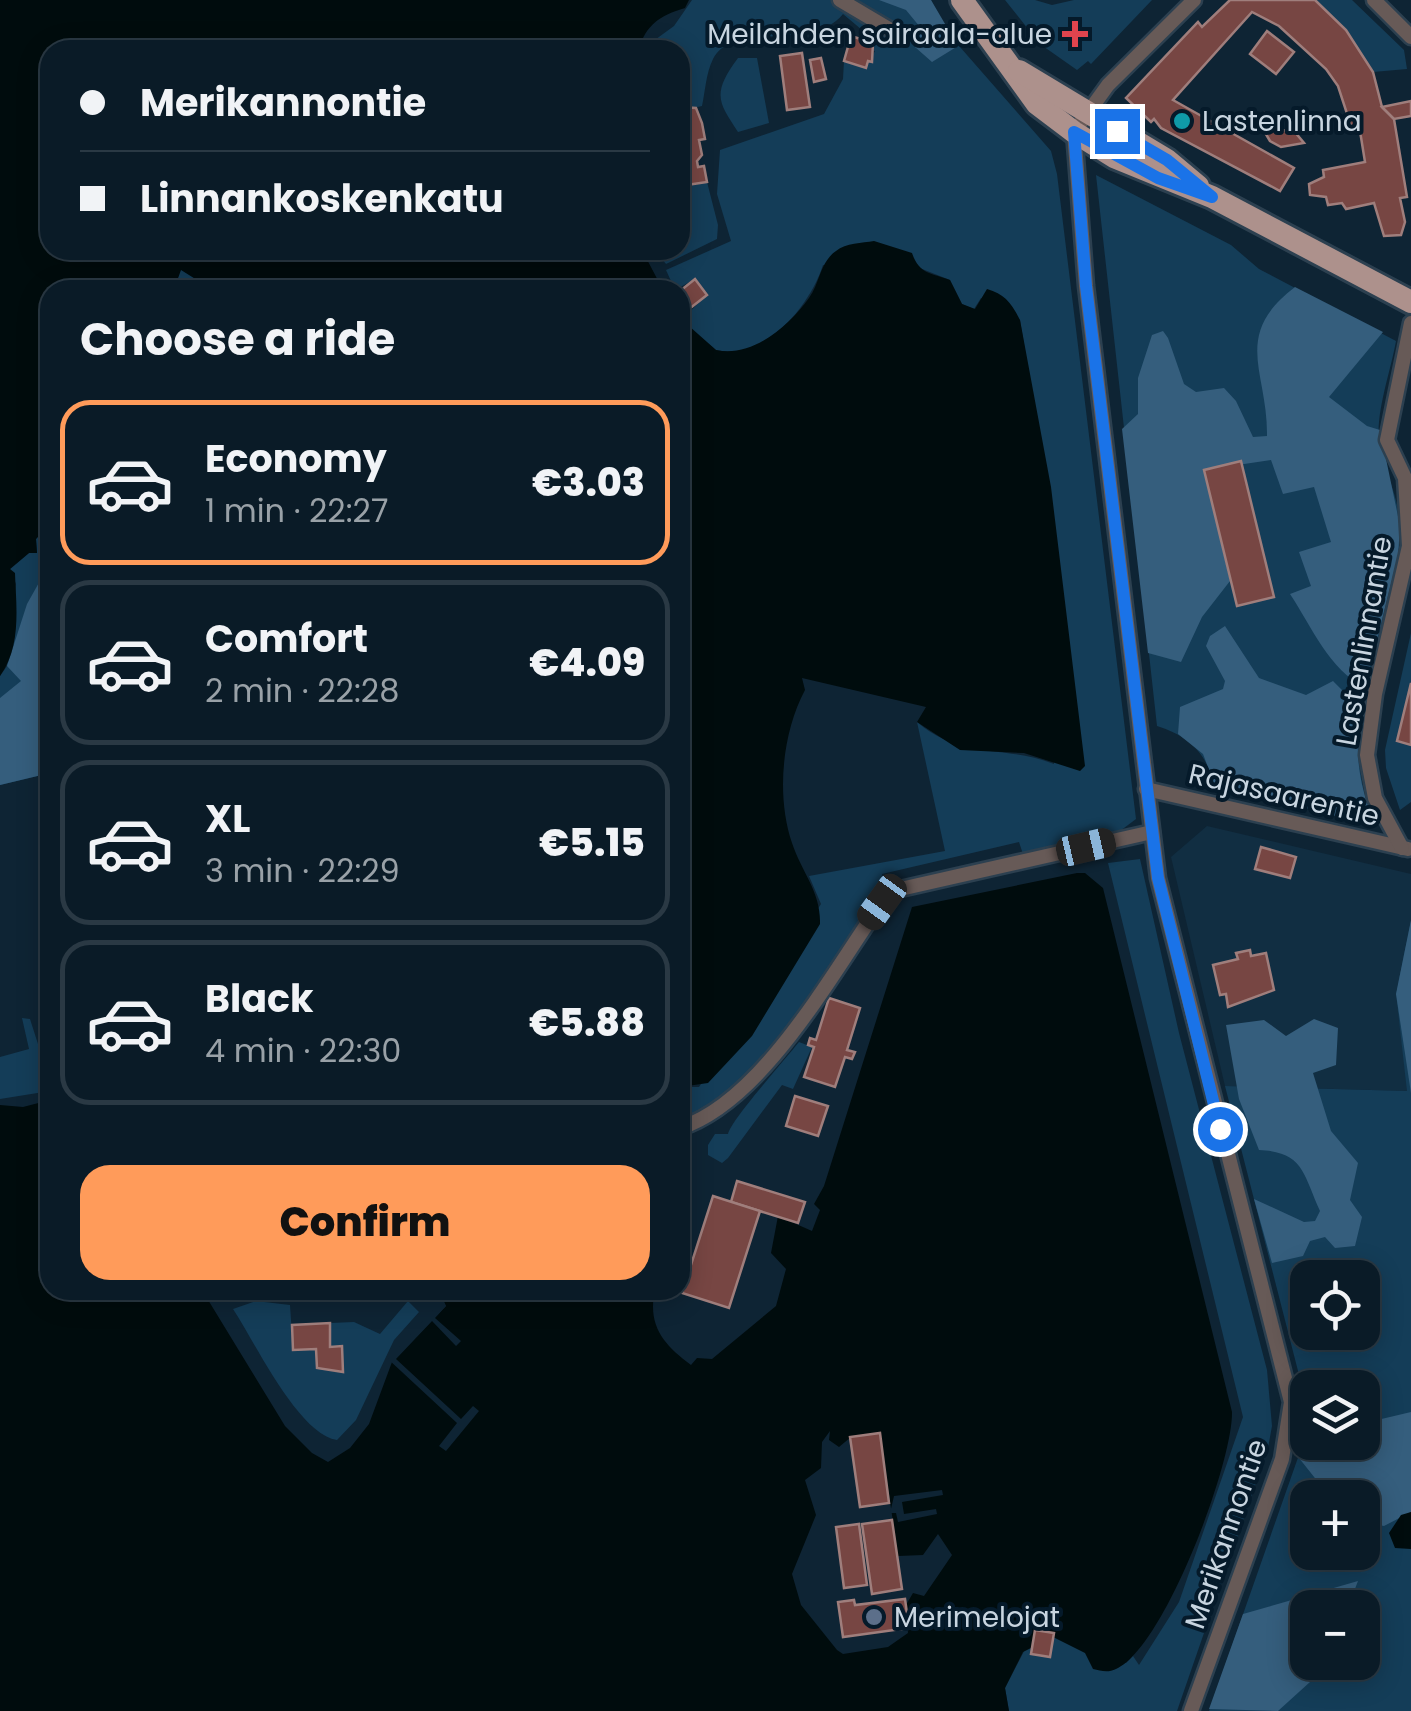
<!DOCTYPE html>
<meta charset="utf-8">
<style>
:root{--surface:#0a1b27;--page:#13242f;--text:#f1f3f6;--muted:#99a1a7;--line:#2a3944;--accent:#ff9b5a}
body{margin:0;font-family:Poppins,sans-serif;background:var(--page);color:var(--text);height:100vh;display:flex;flex-direction:column;font-size:38px;white-space:nowrap}
*{box-sizing:border-box;margin:0}
p{font-size:32px;color:var(--muted)}
.icon{flex:none;width:55px;height:55px;fill:none;stroke:currentColor;stroke-width:2;stroke-linecap:round;stroke-linejoin:round}
.map{position:relative;flex:1;overflow:hidden}
.panel{position:absolute;left:40px;top:280px;width:650px;height:1020px;display:flex;flex-direction:column;background:var(--surface);border-radius:30px;box-shadow:0 5px 25px #0003,0 0 0 2px var(--line)}
.panel>*{flex:none}
.guide{position:absolute;left:40px;top:40px;width:650px;height:220px;border-radius:30px;box-shadow:0 5px 25px #0003,0 0 0 2px var(--line);display:grid;align-content:center;height:220px;padding:0 40px;background:var(--surface)}
.controls{position:absolute;left:1290px;top:1260px;display:grid;gap:20px}
.controls a{display:grid;place-items:center;width:90px;height:90px;border-radius:20px;background:var(--surface);box-shadow:0 5px 25px #0003,0 0 0 2px var(--line);font-size:50px}
.end{position:absolute;width:45px;height:45px;margin:-22px;border:12px solid #1a73e8;background:#fff;box-shadow:0 0 0 5px #fff}
.from{border-radius:50%}
.car{position:absolute;width:30px;height:60px;margin:-30px -15px;border-radius:12px;box-shadow:0 0 8px 2px #0007;background:linear-gradient(#222 24%,#8ab4d8 0 40%,#222 0 76%,#8ab4d8 0 86%,#222 0)}
.guide b{display:flex;align-items:center;gap:35px;height:95px;font-size:38px}
.guide b+b{border-top:2px solid var(--line)}
.guide i{width:25px;height:25px;background:var(--text)}
ul{padding:0;list-style:none}
li{display:flex;align-items:center;gap:30px;height:165px;margin:0 20px 15px;padding:0 20px;border:5px solid var(--line);border-radius:30px}
li div{flex:1}
li b{display:block;font-size:38px}
li em{font-style:normal;font-weight:800}
li.active{border-color:var(--accent)}
li>.icon{width:90px;height:90px;stroke-width:1.5}
h2{padding:0 40px;font-size:45px;line-height:120px}
.primary-button{display:flex;gap:20px;margin-top:auto;padding:20px 40px}
.primary-button a{flex:1;height:115px;border-radius:30px;background:var(--accent);color:#111;font-size:40px;font-weight:800;line-height:115px;text-align:center}
.map>svg:first-child{display:block}
.built{fill:#112e42}
.green{fill:#143d58;fill-rule:evenodd}
.forest{fill:#355e7d}
.water{fill:#000c0d;fill-rule:evenodd}
.pier{fill:#0e2434}
.building{fill:#774643;stroke:#9f7e7c;stroke-width:2.5}
.lines{fill:none;stroke-linecap:round;stroke-linejoin:round}
.street-casing{stroke:#2c4050;stroke-width:19}
.primary-casing{stroke:#2c4050;stroke-width:28}
.street{stroke:#675a57;stroke-width:14}
.primary{stroke:#ad918c;stroke-width:22}
.route{stroke:#1a73e8;stroke-width:12}
.health-dot{fill:#e0444e;stroke:#051a2a;stroke-width:4}
.culture-dot{fill:#0f9aa8;stroke:#051a2a;stroke-width:4}
.service-dot{fill:#5c6f8a;stroke:#051a2a;stroke-width:4}
.labels{text-anchor:middle;dominant-baseline:central;stroke-width:8;stroke-linejoin:round;paint-order:stroke}
.poi-label{font-size:28px;fill:#c8d5e0;stroke:#051a2a;text-anchor:start}
.street-label{font-size:28px;fill:#c8d5e0;stroke:#051a2a}
</style>
<div class="map">
<svg width="1411" height="1711" viewBox="0 0 1411 1711">
<rect width="100%" height="100%" fill="#0e2434"/>
<polygon class="built" points="1207,826 1411,874 1411,920 1396,994 1408,1091 1225,1086 1171,857"/>
<g class="green">
<path d="M692,0H931L946,31L1051,151L1057,174L1136,819L1120,831L1023,854L1019,842L882,874L885,890C826,959 765,1090 680,1119V1087H699L821,904L809,876L945,851L917,722C964,761 1002,744 1054,764L1060,566L1020,320L981,298L974,309L962,304L950,280L917,267L823,265C810,306 765,361 716,350L681,321L707,294L695,279L675,290L666,270L731,241L717,194L720,150L824,114L843,79L844,61L866,67L875,51L871,50L874,40L843,14C812,53 733,19 713,59C706,73 705,92 702,106L684,110L680,107V50H641L674,26Z"/>
<polygon points="1005,0 1035,0 1052,5 1074,0 1152,0 1091,64 1088,61 1077,70 1040,44"/>
<polygon points="1315,0 1352,0 1404,50 1407,69 1373,72 1346,30"/>
<path d="M738,58H757L769,123L738,132C720,104 710,95 738,58Z"/>
<path d="M1096,175L1231,245L1259,269L1396,341C1391,370 1376,411 1379,440C1383,470 1400,497 1400,529C1399,634 1329,714 1374,821L1369,825L1214,783C1205,751 1188,736 1157,726ZM1204,470L1274,597L1237,606Z"/>
<polygon points="707,182 718,225 717,239 666,264 655,250 680,250 680,186"/>
<polygon points="180,269 209,282 239,279 247,290 157,290 177,281"/>
<polygon points="50,524 50,773 0,785 0,676 7,666 16,584 10,569 29,553 37,553 36,539"/>
<polygon points="1411,633 1411,683 1397,740 1411,745 1411,802 1400,810 1386,768 1385,750"/>
<polygon points="1140,859 1179,1033 1267,1370 1272,1426 1268,1448 1177,1711 1009,1711 1005,1688 1035,1630 1054,1633 1086,1653 1126,1663 1133,1656 1139,1665 1179,1602 1243,1417 1108,863"/>
<path d="M1411,920V1711H1209L1307,1432L1308,1442H1362V1388H1308L1307,1406L1225,1086L1407,1091L1396,994ZM1308,1278H1362V1332H1308ZM1308,1498H1362V1552H1308ZM1308,1608H1362V1662H1308Z"/>
<polygon points="22,1018 30,1019 45,1066 50,1065 50,1091 0,1099 0,1057 29,1049"/>
<path d="M799,1042L812,1047L793,1089L782,1085L728,1158L722,1163L708,1155V1145L715,1134H728C732,1119 783,1062 799,1042Z"/>
<path d="M256,1301L290,1305L293,1350L316,1349L317,1368L333,1367L334,1372L343,1371L342,1347H330V1323L354,1322L380,1334L408,1301L419,1312L394,1340L356,1420L337,1440C298,1434 255,1342 233,1309Z"/>
</g>
<g class="forest">
<polygon points="879,0 931,0 958,46 932,62 915,47 920,27 906,10"/>
<path d="M1295,287L1383,332L1329,397L1367,426L1380,430L1400,526L1398,556L1365,687C1329,670 1312,627 1290,594L1311,586L1299,552L1331,542L1314,487L1283,494L1271,460L1204,470L1230,581L1202,617L1181,662L1148,653L1122,429L1138,414V378L1152,335L1163,331L1168,338L1184,384L1196,392L1224,388L1236,401L1253,437L1267,436C1268,371 1231,336 1295,287Z"/>
<polygon points="50,563 50,773 0,785 0,698 21,681 7,666 27,604"/>
<path d="M1225,626L1259,678L1306,695L1333,681L1342,690L1363,698C1354,743 1356,779 1374,821L1369,825L1214,783L1203,754L1178,734L1180,707L1223,689L1225,681L1206,646L1210,636Z"/>
<polygon points="1411,920 1411,1093 1396,994"/>
<path d="M1314,1019L1338,1028L1336,1065L1313,1073L1331,1131L1358,1163L1350,1200L1362,1217L1355,1246L1335,1248L1325,1237L1310,1241L1303,1256L1272,1263L1254,1199L1304,1222L1315,1221L1320,1211C1303,1174 1304,1152 1259,1150L1239,1099L1226,1025L1264,1020L1286,1036Z"/>
<polygon points="1363,1405 1373,1421 1411,1412 1411,1512 1384,1526 1363,1522 1362,1498 1330,1497 1299,1458 1307,1432 1308,1442 1362,1442"/>
<polygon points="1358,1581 1348,1607 1308,1608 1308,1662 1324,1663 1310,1682 1278,1711 1209,1709 1243,1614"/>
</g>
<g class="water">
<path d="M0,0H689L685,8C659,16 647,24 638,50H50V250H642L663,290H247L239,279L205,285L181,270L177,281L157,290H50V524L36,539L37,553H29L10,569L15,573C16,605 22,646 0,676Z"/>
<path d="M874,241L912,253C919,274 931,273 950,280L962,304L975,309L987,289C1005,294 1012,304 1020,320L1051,487L1085,766L1080,771L1024,753L960,750L917,722L926,707L802,678L805,690C782,733 776,796 792,843C802,873 821,892 820,924L752,1036L708,1083L680,1087V318L716,350C752,358 789,326 809,298C820,283 820,262 836,251C846,243 862,243 874,241Z"/>
<path d="M1077,873H1085L1103,888L1232,1412C1233,1463 1164,1648 1116,1669C1108,1673 1101,1671 1093,1669L1085,1653L1053,1637L1023,1652L1005,1688L1009,1711H0V1105L23,1107L50,1100V1290H202L285,1426L312,1453L328,1462L350,1448L369,1424L392,1362L446,1306L440,1296L442,1290H655C647,1326 664,1345 691,1365L697,1358L712,1359L776,1306L786,1269L771,1253L778,1216L812,1231L820,1210L814,1204L824,1186L912,907ZM830,1431L829,1440L839,1447L851,1437L880,1433L898,1556L923,1555L938,1534L952,1555L924,1596L913,1593L906,1605L908,1633L888,1647L843,1654L837,1650L801,1605L792,1574L816,1515L805,1480L821,1468L822,1442Z"/>
<polygon points="1411,1512 1411,1549 1395,1548 1389,1533 1401,1515"/>
</g>
<g class="pier">
<polygon points="443,1299 446,1306 435,1318 461,1341 456,1346 432,1321 396,1359 461,1419 473,1406 479,1411 446,1451 439,1446 457,1423 388,1359"/>
<polygon points="942,1490 943,1495 902,1502 904,1514 936,1509 937,1514 898,1522 896,1513 890,1513 894,1496"/>
</g>
<g class="building">
<polygon points="1230,0 1315,0 1346,30 1373,72 1382,107 1394,119 1407,197 1400,198 1405,222 1401,235 1384,236 1374,203 1346,209 1342,203 1328,205 1326,197 1310,195 1309,184 1324,177 1323,170 1365,162 1360,131 1353,132 1338,86 1326,69 1279,26 1252,12 1173,100 1294,168 1280,191 1161,128 1154,119 1151,122 1126,98 1198,22 1202,27"/>
<polygon points="1267,31 1294,52 1276,74 1250,54"/>
<polygon points="851,36 873,43 872,62 868,61 866,68 844,61"/>
<polygon points="802,53 810,107 787,110 780,56"/>
<polygon points="821,58 826,79 814,82 810,60"/>
<polygon points="1411,101 1411,116 1394,119 1382,107"/>
<polygon points="680,107 696,108 702,123 705,139 699,140 702,155 697,161 698,167 704,166 707,182 680,186"/>
<polygon points="1265,113 1276,120 1279,130 1294,131 1304,143 1281,147 1270,141 1264,131"/>
<polygon points="695,279 707,295 684,313 680,291"/>
<polygon points="1241,461 1274,597 1237,606 1204,470"/>
<polygon points="1411,683 1411,745 1397,741"/>
<polygon points="1261,847 1296,857 1290,878 1255,869"/>
<polygon points="1250,950 1251,956 1266,953 1274,990 1228,1007 1226,994 1220,995 1213,965 1238,959 1236,953"/>
<polygon points="829,998 860,1008 847,1050 855,1052 852,1059 845,1057 835,1087 804,1077 814,1047 808,1045 810,1038 816,1040"/>
<polygon points="795,1096 828,1106 818,1136 786,1126"/>
<polygon points="737,1181 805,1202 798,1223 731,1202"/>
<polygon points="713,1196 760,1211 729,1308 682,1293"/>
<polygon points="330,1323 330,1347 342,1346 343,1372 317,1368 316,1349 293,1350 292,1325"/>
<polygon points="880,1433 889,1503 860,1507 850,1437"/>
<polygon points="892,1520 902,1589 872,1594 862,1524"/>
<polygon points="859,1524 867,1585 844,1588 836,1527"/>
<polygon points="905,1599 909,1628 843,1637 838,1602 854,1600 855,1605"/>
<polygon points="1035,1630 1054,1633 1050,1657 1031,1654"/>
</g>
<g class="lines">
<defs>
<g id="street">
<polyline points="840,0 889,29"/>
<polyline points="1374,0 1411,37"/>
<polyline points="1146,789 1408,849"/>
<polyline points="1402,848 1375,798 1367,755 1375,694 1409,546 1405,478 1387,440 1411,323"/>
<path d="M680,1128C763,1101 832,973 882,902L896,890L1152,832"/>
<polyline points="1191,1711 1282,1459 1291,1402 1158,878 1086,286 1074,132 1108,85 1194,0"/>
</g>
<g id="primary">
<polyline points="962,0 1037,104 1074,132 1114,157 1212,197 1411,302"/>
<polyline points="1019,71 1167,160 1198,186"/>
</g>
</defs>
<use href="#street" class="street-casing"/>
<use href="#primary" class="primary-casing"/>
<use href="#street" class="street"/>
<use href="#primary" class="primary"/>
</g>
<g class="lines">
<polyline class="route" points="1117,131 1167,160 1212,197 1158,178 1074,132 1086,286 1158,878 1220,1129"/>
</g>
<path class="health-dot" d="M1070 19h10v10h10v10h-10v10h-10v-10h-10v-10h10z"/>
<circle class="culture-dot" cx="1182" cy="121" r="10"/>
<circle class="service-dot" cx="874" cy="1617" r="10"/>
<g class="labels">
<g class="poi-label">
<text x="1052" y="34" text-anchor="end">Meilahden sairaala-alue</text>
<text x="1202" y="121">Lastenlinna</text>
<text x="894" y="1617">Merimelojat</text>
</g>
<g class="street-label">
<text transform="translate(1364 641) rotate(-80)">Lastenlinnantie</text>
<text transform="translate(1284 795) rotate(13)">Rajasaarentie</text>
<text transform="translate(1226 1534) rotate(-71)">Merikannontie</text>
</g>
</g>
</svg>
<div class="controls">
<a><svg class="icon" aria-label="locate" viewBox="0 0 24 24"><circle cx="12" cy="12" r="6"/><path d="M12 2v4M12 18v4M2 12h4M18 12h4"/></svg></a>
<a><svg class="icon" aria-label="layers" viewBox="0 0 24 24"><path d="M12 4l9 5-9 5-9-5zM3 14l9 5 9-5"/></svg></a>
<a>+</a>
<a>−</a>
</div>
<i class="end from" style="left:1220px;top:1129px"></i>
<i class="end" style="left:1117px;top:131px"></i>
<i class="car" style="left:1086px;top:847px;rotate:77deg"></i>
<i class="car" style="left:882px;top:902px;rotate:216deg"></i>
<div class="guide">
<b><i class="from"></i>Merikannontie</b>
<b><i></i>Linnankoskenkatu</b>
</div>
<section class="panel">
<h2>Choose a ride</h2>
<ul>
<li class="active"><svg class="icon" aria-label="car" viewBox="0 0 24 24"><path d="M5 17H2v-5l4-1 3-4h7l3 4 3 1v5h-3M9 17h6M6 11h13"/><circle cx="7" cy="17" r="2"/><circle cx="17" cy="17" r="2"/></svg><div><b>Economy</b><p>1 min · 22:27</p></div><em>€3.03</em></li>
<li><svg class="icon" aria-label="car" viewBox="0 0 24 24"><path d="M5 17H2v-5l4-1 3-4h7l3 4 3 1v5h-3M9 17h6M6 11h13"/><circle cx="7" cy="17" r="2"/><circle cx="17" cy="17" r="2"/></svg><div><b>Comfort</b><p>2 min · 22:28</p></div><em>€4.09</em></li>
<li><svg class="icon" aria-label="car" viewBox="0 0 24 24"><path d="M5 17H2v-5l4-1 3-4h7l3 4 3 1v5h-3M9 17h6M6 11h13"/><circle cx="7" cy="17" r="2"/><circle cx="17" cy="17" r="2"/></svg><div><b>XL</b><p>3 min · 22:29</p></div><em>€5.15</em></li>
<li><svg class="icon" aria-label="car" viewBox="0 0 24 24"><path d="M5 17H2v-5l4-1 3-4h7l3 4 3 1v5h-3M9 17h6M6 11h13"/><circle cx="7" cy="17" r="2"/><circle cx="17" cy="17" r="2"/></svg><div><b>Black</b><p>4 min · 22:30</p></div><em>€5.88</em></li>
</ul>
<div class="primary-button"><a>Confirm</a></div>
</section>
</div>
